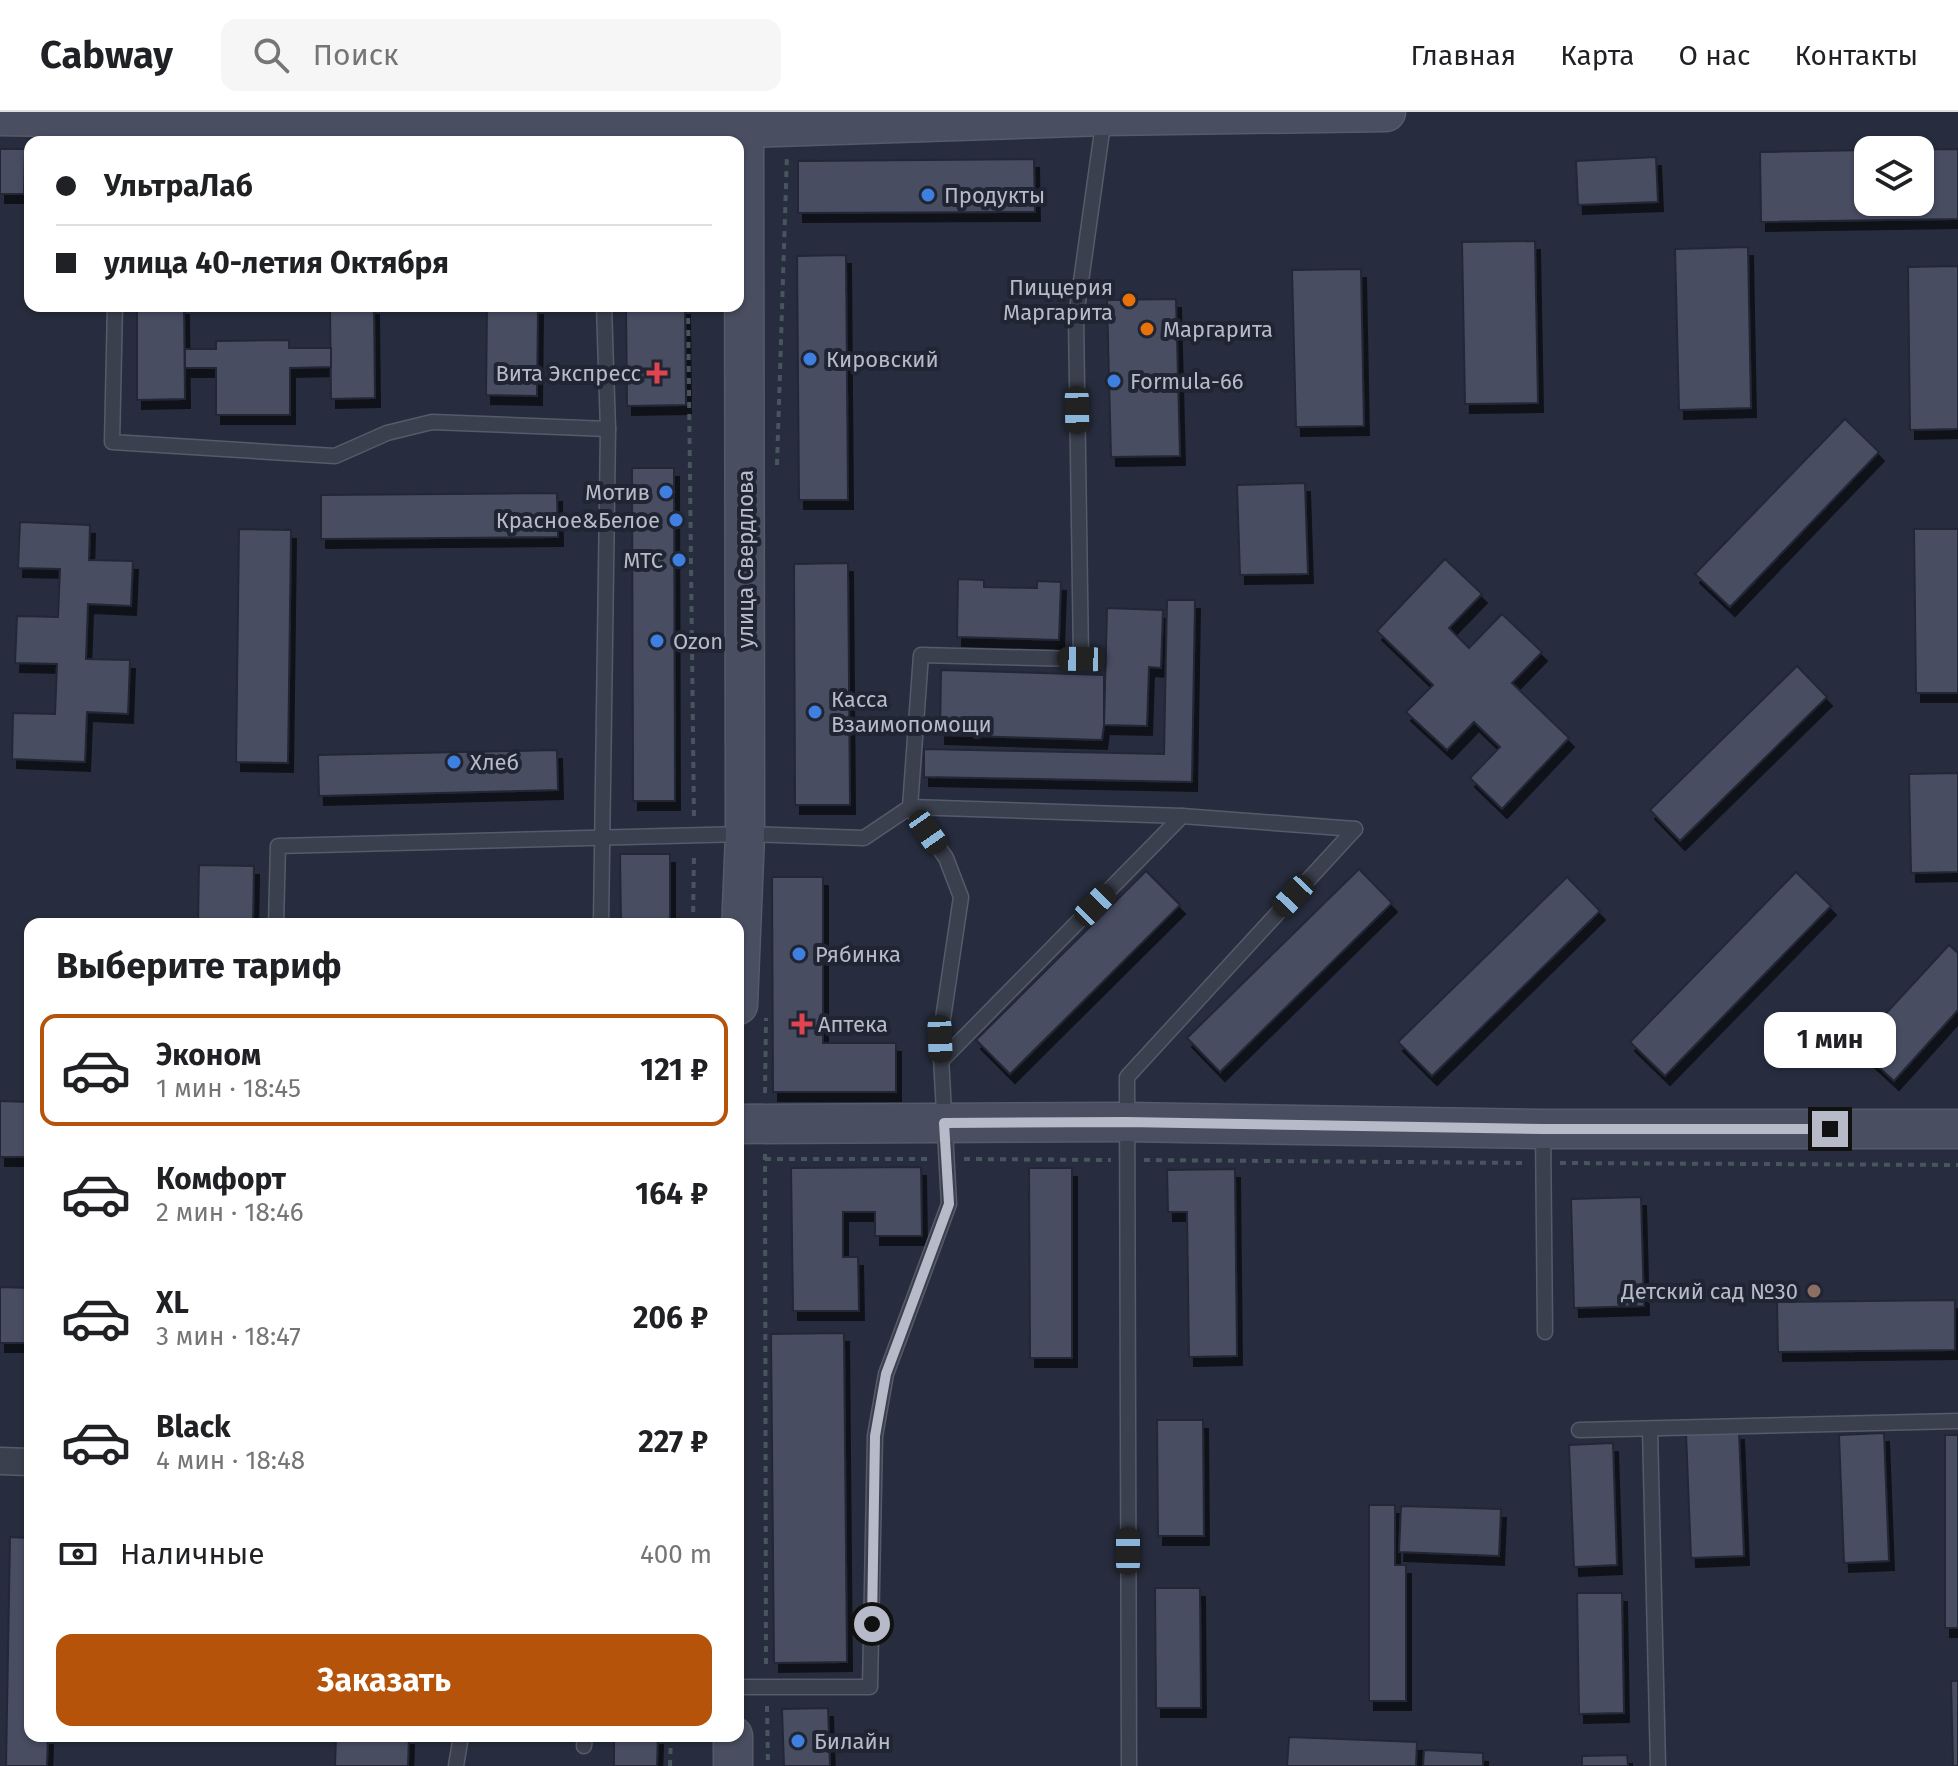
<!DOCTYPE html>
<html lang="ru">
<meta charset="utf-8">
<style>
:root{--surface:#fff;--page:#f6f6f6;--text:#202124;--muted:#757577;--line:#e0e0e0;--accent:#b45309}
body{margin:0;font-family:"Fira Sans",sans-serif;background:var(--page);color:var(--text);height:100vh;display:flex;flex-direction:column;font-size:30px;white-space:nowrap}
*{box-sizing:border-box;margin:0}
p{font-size:26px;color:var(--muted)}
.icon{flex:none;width:44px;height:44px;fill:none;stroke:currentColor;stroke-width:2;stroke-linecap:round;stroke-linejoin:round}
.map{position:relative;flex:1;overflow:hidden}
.drawer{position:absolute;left:24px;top:806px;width:720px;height:824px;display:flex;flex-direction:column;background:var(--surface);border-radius:16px;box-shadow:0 2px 6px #0004}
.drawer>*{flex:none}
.hud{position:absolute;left:24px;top:24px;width:720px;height:176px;border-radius:16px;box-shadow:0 2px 6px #0004;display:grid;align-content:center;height:176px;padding:0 32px;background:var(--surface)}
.buttons{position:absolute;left:1854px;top:24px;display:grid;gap:16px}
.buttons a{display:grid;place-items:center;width:80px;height:80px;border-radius:16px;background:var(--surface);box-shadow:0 2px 6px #0004;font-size:40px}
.end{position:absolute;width:36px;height:36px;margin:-18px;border:10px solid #b7bbc9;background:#111;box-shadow:0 0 0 4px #111}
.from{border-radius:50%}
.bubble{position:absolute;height:56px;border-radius:16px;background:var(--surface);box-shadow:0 2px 6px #0004;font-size:26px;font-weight:700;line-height:56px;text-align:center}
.car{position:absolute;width:24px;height:48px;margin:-24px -12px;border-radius:10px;box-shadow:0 0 6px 2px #0007;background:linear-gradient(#222 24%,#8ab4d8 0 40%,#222 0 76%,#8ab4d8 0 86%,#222 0)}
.hud b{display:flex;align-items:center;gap:28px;height:76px;font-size:30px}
.hud b+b{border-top:2px solid var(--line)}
.hud i{width:20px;height:20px;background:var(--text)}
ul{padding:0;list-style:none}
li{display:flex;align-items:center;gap:24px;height:112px;margin:0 16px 12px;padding:0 16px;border:4px solid transparent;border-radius:16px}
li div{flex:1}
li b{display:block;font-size:30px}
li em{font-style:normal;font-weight:700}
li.active{border-color:var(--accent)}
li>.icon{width:72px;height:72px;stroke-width:1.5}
h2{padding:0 32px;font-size:36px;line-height:96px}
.pay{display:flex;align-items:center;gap:20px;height:88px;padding:0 32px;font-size:30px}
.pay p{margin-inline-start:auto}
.action{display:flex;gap:16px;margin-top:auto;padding:16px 32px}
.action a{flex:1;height:92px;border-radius:16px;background:var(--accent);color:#fff;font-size:32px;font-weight:700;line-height:92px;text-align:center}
header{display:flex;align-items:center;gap:48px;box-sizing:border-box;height:112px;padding:0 40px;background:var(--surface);border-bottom:2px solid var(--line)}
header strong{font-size:38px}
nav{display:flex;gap:44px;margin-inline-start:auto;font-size:28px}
.search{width:560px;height:72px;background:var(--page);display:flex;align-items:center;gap:20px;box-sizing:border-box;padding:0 28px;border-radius:16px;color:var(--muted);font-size:30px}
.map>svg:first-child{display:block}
.building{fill:#484e62;stroke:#222735;stroke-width:2;filter:url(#shadow)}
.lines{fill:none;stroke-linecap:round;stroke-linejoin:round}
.lane-casing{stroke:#565b69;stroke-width:17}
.street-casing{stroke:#565b69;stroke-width:29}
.secondary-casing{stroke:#565b69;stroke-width:41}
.path{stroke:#47565c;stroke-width:4;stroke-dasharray:6 6;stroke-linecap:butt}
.lane{stroke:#3b404e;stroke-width:14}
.street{stroke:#3b404e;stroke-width:26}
.secondary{stroke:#494e61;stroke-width:38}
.route{stroke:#b7bbc9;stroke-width:10}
.shop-dot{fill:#3f7fe0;stroke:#202533;stroke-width:3}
.food-dot{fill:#e8710a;stroke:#202533;stroke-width:3}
.health-dot{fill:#e0444e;stroke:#202533;stroke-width:3}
.education-dot{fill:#8d6e63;stroke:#202533;stroke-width:3}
.labels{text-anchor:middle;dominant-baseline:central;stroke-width:8;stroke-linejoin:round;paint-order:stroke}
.poi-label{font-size:22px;fill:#b7bbc9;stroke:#202533;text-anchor:start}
.street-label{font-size:22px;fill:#b7bbc9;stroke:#202533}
</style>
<header>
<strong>Cabway</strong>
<div class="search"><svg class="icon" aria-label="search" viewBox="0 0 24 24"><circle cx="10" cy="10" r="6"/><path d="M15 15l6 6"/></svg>Поиск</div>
<nav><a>Главная</a><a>Карта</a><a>О нас</a><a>Контакты</a></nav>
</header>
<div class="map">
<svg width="1958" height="1654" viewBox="0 0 1958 1654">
<defs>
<filter id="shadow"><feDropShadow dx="5" dy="9" stdDeviation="0" flood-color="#0009"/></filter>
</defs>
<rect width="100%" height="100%" fill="#272d3e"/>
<g class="building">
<polygon points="0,37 25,37 24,82 0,82"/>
<polygon points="1958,37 1958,107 1761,110 1760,40 1868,38 1868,90 1920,90 1920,38 1886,38"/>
<polygon points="1656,45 1658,90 1578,93 1576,49"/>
<polygon points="1034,47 1035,100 798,101 798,49"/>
<polygon points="1535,129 1538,291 1465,292 1462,130"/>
<polygon points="1748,135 1751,296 1679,298 1675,137"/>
<polygon points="846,143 848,388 799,388 797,144"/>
<polygon points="1958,154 1958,317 1910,318 1908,155"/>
<polygon points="1361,157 1364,314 1296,315 1292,158"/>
<polygon points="1176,187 1180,344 1111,345 1107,188"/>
<polygon points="137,194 184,194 185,287 137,288"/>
<polygon points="330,194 374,194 375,286 331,287"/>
<polygon points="487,194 538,194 537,284 486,283"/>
<polygon points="626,194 685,194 686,293 627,294"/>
<polygon points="289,228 289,236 331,236 331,255 290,256 290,303 216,303 216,256 185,256 185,237 216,237 216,229"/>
<polygon points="1845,307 1879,340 1730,495 1695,462"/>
<polygon points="632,356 674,356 675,689 633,689"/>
<polygon points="1305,371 1308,462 1240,463 1237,373"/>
<polygon points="557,381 558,425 321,427 321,383"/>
<polygon points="20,410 90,413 89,448 133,449 131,494 88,492 86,547 130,548 128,602 87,600 85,650 12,647 13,601 55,602 57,552 15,551 17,504 58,505 60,457 18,456"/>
<polygon points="239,417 291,418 288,651 236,650"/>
<polygon points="1914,417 1958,417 1958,581 1916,581"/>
<polygon points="1445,447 1482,482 1449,516 1469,536 1502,502 1542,540 1512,571 1569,626 1502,697 1470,666 1500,635 1474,610 1447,638 1406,600 1433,573 1377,519"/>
<polygon points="848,451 850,693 795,693 794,452"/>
<polygon points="958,467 984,468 984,475 1037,476 1037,469 1061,470 1059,528 957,525"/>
<polygon points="1167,488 1195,488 1192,670 924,665 924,637 1164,642"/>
<polygon points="1107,496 1163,498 1161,556 1149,555 1147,614 1104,613"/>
<polygon points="1797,554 1827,585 1680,729 1650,698"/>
<polygon points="941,558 1104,563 1104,613 1102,628 940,623"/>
<polygon points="557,638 558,678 319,684 318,643"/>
<polygon points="1958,661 1958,760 1911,761 1909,662"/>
<polygon points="620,742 670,742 670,812 621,812"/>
<polygon points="199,753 254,754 253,812 198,812"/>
<polygon points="1359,757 1392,791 1220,960 1187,926"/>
<polygon points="1146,759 1180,793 1010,962 976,928"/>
<polygon points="1796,760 1831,794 1665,964 1630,930"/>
<polygon points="772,765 823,765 823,931 896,931 896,980 773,980"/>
<polygon points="1567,765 1600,799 1432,964 1398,930"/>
<polygon points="1949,833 1958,841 1958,898 1894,969 1856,934"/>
<polygon points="0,989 30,990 30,1045 0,1045"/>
<polygon points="921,1055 922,1124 875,1124 875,1100 843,1100 843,1145 858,1145 859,1199 793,1199 791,1056"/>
<polygon points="1029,1056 1072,1056 1072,1246 1030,1246"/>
<polygon points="1235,1057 1237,1244 1189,1245 1187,1100 1168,1100 1167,1058"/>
<polygon points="1641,1085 1644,1194 1574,1196 1571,1087"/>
<polygon points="0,1175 30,1176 30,1231 0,1231"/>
<polygon points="1955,1188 1955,1238 1778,1240 1777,1190"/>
<polygon points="844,1221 847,1550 774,1551 771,1222"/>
<polygon points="1157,1308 1203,1308 1204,1424 1158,1424"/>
<polygon points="1739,1319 1744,1444 1691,1446 1686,1321"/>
<polygon points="1884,1321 1889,1449 1844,1451 1839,1323"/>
<rect x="1945" y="1323" width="13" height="193"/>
<polygon points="1613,1331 1617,1453 1574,1455 1569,1333"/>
<polygon points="1369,1393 1395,1393 1395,1453 1406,1453 1406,1589 1369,1589"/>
<polygon points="1401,1394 1501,1397 1499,1444 1399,1440"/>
<polygon points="10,1425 30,1426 30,1624 48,1624 47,1654 6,1654"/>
<polygon points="1155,1476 1200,1476 1201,1596 1156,1596"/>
<polygon points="1577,1481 1622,1481 1624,1601 1579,1602"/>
<polygon points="1951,1569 1958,1569 1958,1654 1953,1654"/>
<polygon points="828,1596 830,1654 784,1654 782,1597"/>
<polygon points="336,1624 409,1624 408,1654 335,1654"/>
<polygon points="614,1624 658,1624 657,1654 614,1654"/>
<polygon points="1289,1625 1417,1630 1416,1654 1287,1654"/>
<polygon points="1424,1638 1483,1641 1483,1654 1423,1654"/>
<polygon points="1627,1643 1628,1654 1582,1654 1582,1644"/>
</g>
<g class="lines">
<defs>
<g id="lane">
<polyline points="115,194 112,330 335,344 387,321 432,310 608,317"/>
<polyline points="910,695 1182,704 1355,717"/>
<polyline points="276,812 278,734 745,722 864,726 910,695 921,543 1081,547 1076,205 1104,5"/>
<polyline points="601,812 608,317 604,194"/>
<polyline points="941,949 1182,704"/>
<polyline points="1543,1017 1545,1220"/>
<polyline points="1650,1317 1658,1654"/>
<polyline points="1579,1318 1958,1309"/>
<polyline points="738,1575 870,1575 875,1324 886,1262 949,1092 940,927 961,785 946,746 910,695"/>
<polyline points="584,1634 585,1624"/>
<polyline points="456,1654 461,1624"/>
<polyline points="1129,1654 1127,965 1355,717"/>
</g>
<polyline id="street" points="0,1349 30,1350"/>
<g id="secondary">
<polyline points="0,4 744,16 1104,4 1386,0"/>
<polyline points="738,893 745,722 744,0"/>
<polyline points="738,1012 1126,1010 1543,1017 1958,1017"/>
<polyline points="733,1624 733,1654"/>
</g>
</defs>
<use href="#lane" class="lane-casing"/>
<use href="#street" class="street-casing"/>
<use href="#secondary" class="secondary-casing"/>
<g class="path">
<polyline points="688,194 694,708"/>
<polyline points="777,353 787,42"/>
<polyline points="693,812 694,740"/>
<polyline points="765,981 766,906"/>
<polyline points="765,1042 766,1557"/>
<polyline points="765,1047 927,1047"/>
<polyline points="964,1047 1111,1048"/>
<polyline points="1144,1048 1527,1051"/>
<polyline points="1560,1051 1958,1053"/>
<polyline points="767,1594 768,1654"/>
<polyline points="670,1654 671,1624"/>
</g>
<use href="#lane" class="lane"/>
<use href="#street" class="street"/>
<use href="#secondary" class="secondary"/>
</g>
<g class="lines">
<polyline class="route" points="872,1512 875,1324 886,1262 949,1092 944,1011 1126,1010 1543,1017 1830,1017"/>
</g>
<g class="shop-dot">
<circle cx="928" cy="83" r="8"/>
<circle cx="810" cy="247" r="8"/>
<circle cx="1114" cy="269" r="8"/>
<circle cx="666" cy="380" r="8"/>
<circle cx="676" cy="408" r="8"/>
<circle cx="679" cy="448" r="8"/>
<circle cx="657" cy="529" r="8"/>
<circle cx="815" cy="600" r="8"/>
<circle cx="454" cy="650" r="8"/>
<circle cx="799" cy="842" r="8"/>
<circle cx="798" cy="1629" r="8"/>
</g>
<g class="food-dot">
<circle cx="1129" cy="188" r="8"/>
<circle cx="1147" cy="217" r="8"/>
</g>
<g class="health-dot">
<path d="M653 249h8v8h8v8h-8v8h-8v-8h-8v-8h8z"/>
<path d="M798 900h8v8h8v8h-8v8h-8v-8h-8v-8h8z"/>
</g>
<circle class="education-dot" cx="1814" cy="1179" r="8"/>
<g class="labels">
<g class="poi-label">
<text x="944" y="83">Продукты</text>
<text x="1113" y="175" text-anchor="end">Пиццерия<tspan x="1113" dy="25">Маргарита</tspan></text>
<text x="1163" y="217">Маргарита</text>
<text x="826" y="247">Кировский</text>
<text x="641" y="261" text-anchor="end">Вита Экспресс</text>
<text x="1130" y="269">Formula-66</text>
<text x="650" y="380" text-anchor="end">Мотив</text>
<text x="660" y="408" text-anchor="end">Красное&amp;Белое</text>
<text x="663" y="448" text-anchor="end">МТС</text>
<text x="673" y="529">Ozon</text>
<text x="831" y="587">Касса<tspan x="831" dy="25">Взаимопомощи</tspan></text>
<text x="470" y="650">Хлеб</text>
<text x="815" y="842">Рябинка</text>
<text x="818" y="912">Аптека</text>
<text x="1798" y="1179" text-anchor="end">Детский сад №30</text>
<text x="814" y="1629">Билайн</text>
</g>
<g class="street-label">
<text transform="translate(745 447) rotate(-90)">улица Свердлова</text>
</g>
</g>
</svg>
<div class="buttons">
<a><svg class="icon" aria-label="layers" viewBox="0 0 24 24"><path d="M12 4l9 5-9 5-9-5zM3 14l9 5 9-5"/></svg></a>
</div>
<i class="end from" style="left:872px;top:1512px"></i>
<i class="end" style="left:1830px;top:1017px"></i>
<div class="bubble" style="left:1764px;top:900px;width:132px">1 мин</div>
<i class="car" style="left:1077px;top:298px;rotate:179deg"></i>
<i class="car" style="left:1081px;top:547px;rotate:271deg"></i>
<i class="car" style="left:928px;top:720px;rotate:145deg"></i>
<i class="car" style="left:1293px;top:784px;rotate:223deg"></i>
<i class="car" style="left:1095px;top:793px;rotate:44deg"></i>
<i class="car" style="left:940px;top:927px;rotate:178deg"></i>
<i class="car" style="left:1128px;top:1439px;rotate:0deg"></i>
<div class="hud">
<b><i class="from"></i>УльтраЛаб</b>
<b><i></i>улица 40-летия Октября</b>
</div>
<section class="drawer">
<h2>Выберите тариф</h2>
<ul>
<li class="active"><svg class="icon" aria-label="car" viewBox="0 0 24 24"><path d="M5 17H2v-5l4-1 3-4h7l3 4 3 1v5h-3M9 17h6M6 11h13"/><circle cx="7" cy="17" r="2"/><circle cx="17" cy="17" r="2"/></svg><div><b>Эконом</b><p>1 мин · 18:45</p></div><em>121 ₽</em></li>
<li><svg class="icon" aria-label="car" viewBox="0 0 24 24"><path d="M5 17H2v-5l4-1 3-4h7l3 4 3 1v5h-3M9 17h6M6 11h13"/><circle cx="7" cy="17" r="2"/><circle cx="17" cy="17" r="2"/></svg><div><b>Комфорт</b><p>2 мин · 18:46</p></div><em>164 ₽</em></li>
<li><svg class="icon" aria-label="car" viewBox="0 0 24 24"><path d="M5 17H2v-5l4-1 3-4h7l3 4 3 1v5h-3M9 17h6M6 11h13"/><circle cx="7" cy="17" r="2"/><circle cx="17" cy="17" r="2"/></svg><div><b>XL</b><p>3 мин · 18:47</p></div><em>206 ₽</em></li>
<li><svg class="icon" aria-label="car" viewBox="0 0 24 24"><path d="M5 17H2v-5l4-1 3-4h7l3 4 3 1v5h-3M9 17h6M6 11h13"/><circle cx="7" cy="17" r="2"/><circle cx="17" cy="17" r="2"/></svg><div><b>Black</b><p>4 мин · 18:48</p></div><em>227 ₽</em></li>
</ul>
<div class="pay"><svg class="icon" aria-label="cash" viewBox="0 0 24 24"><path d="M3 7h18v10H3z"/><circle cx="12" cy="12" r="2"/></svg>Наличные<p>400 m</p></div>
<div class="action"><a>Заказать</a></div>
</section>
</div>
